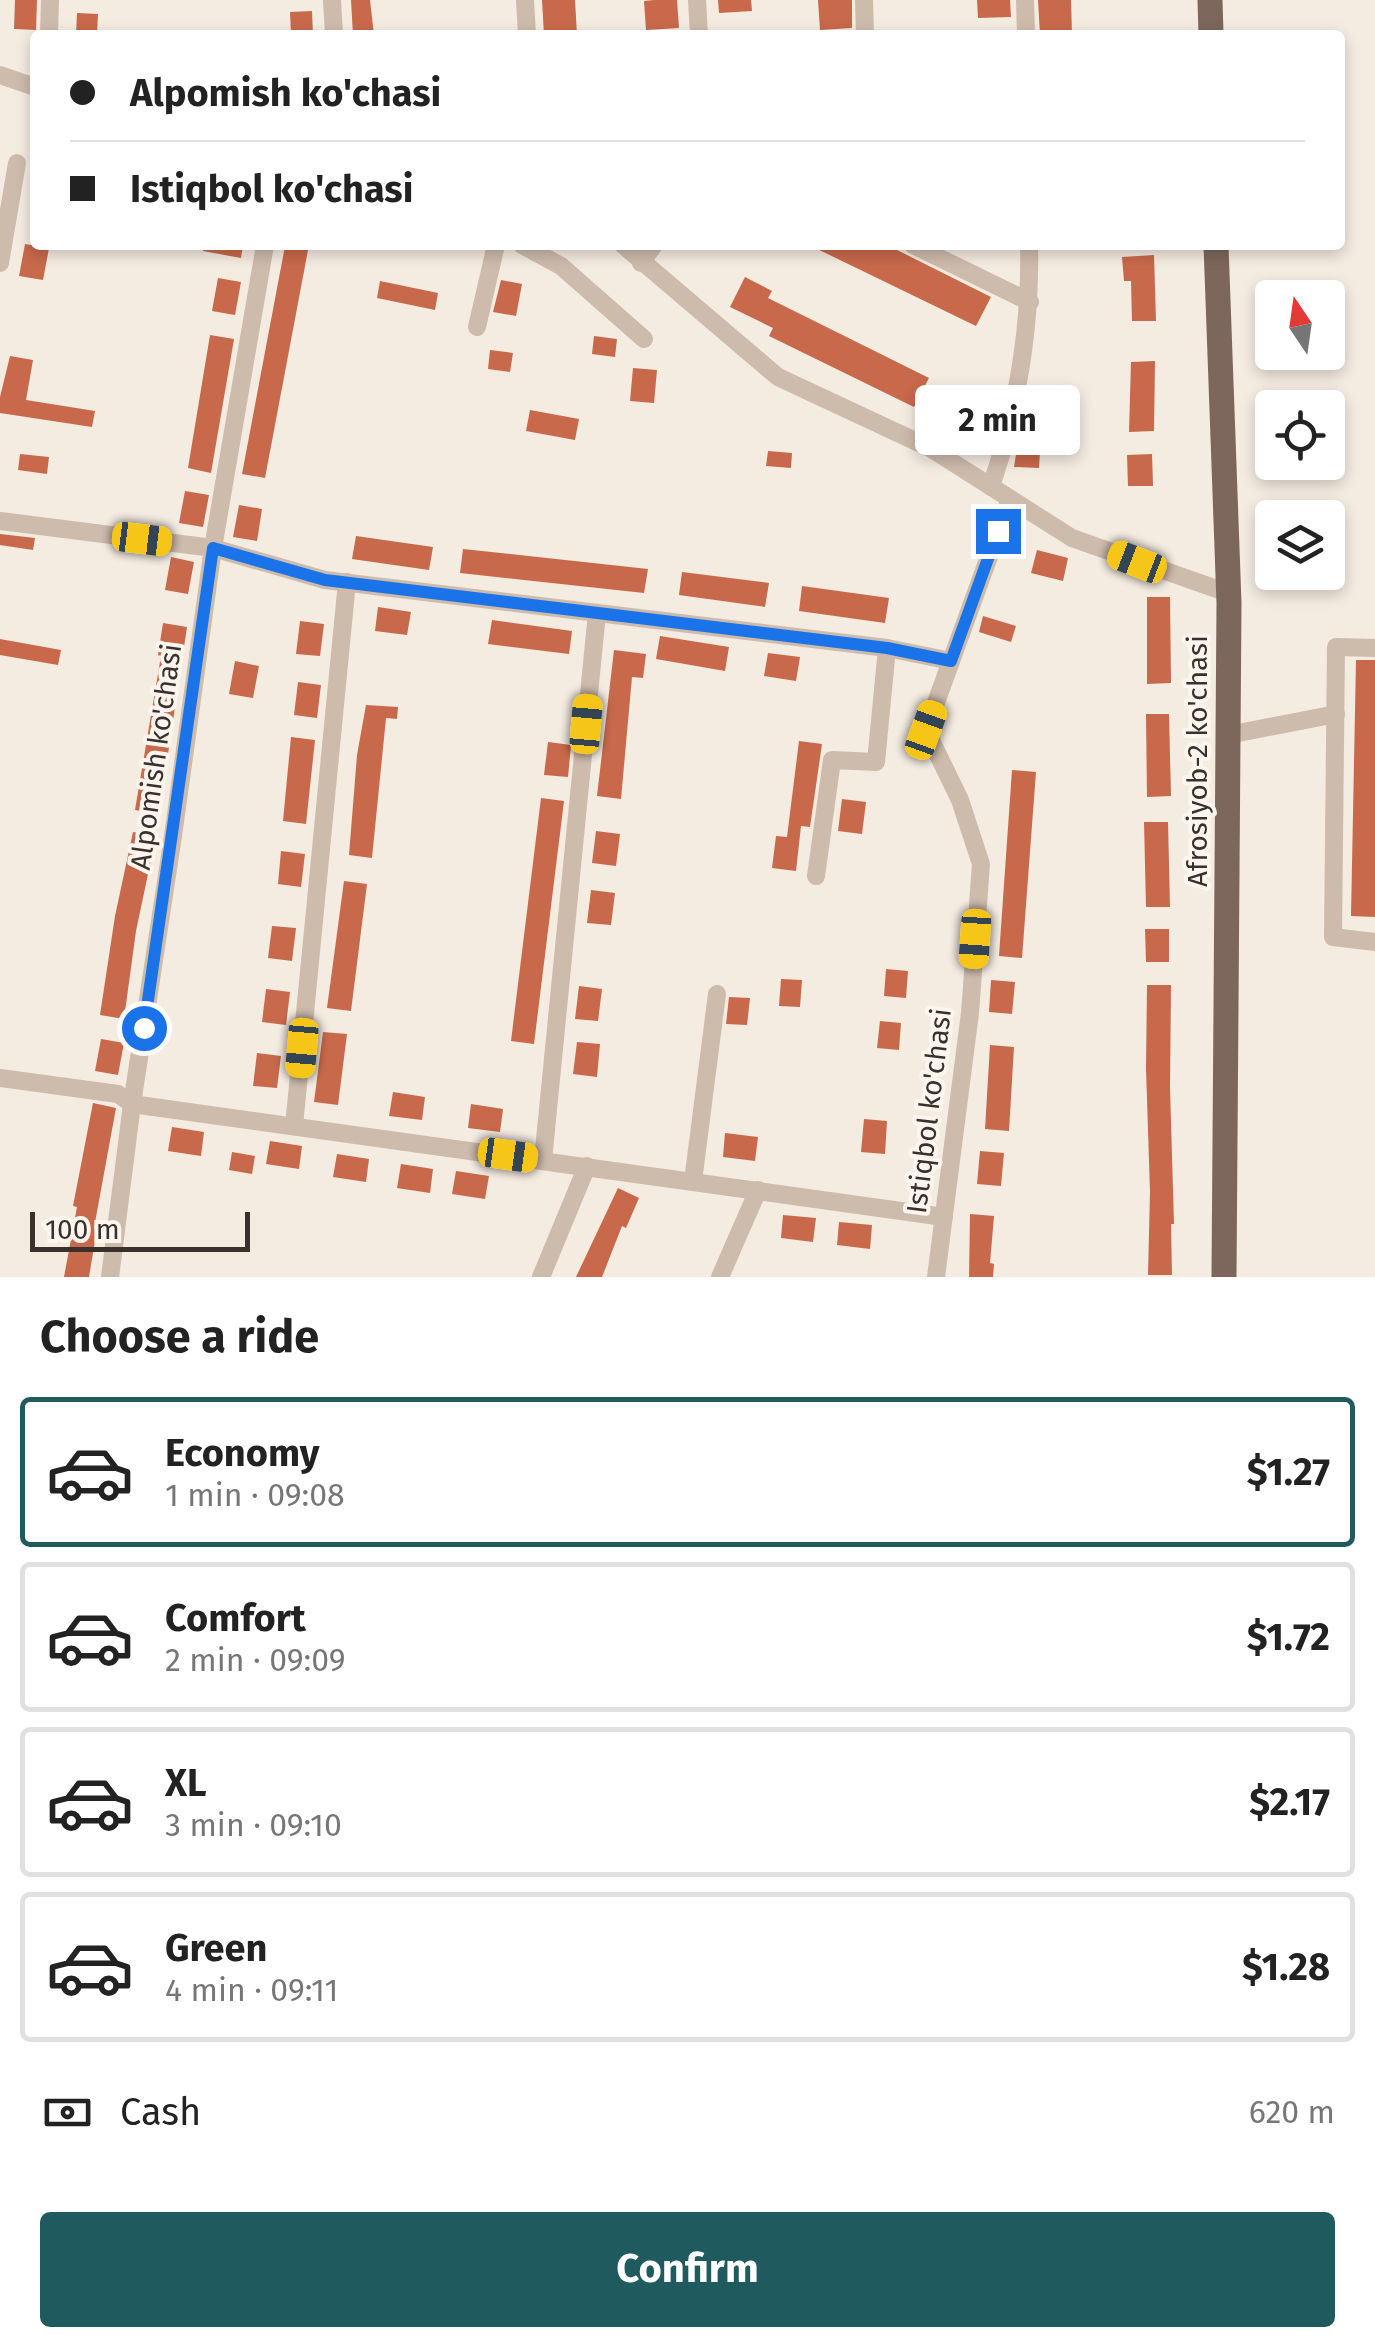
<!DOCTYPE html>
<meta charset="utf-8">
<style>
:root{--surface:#fff;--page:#f6f6f6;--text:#222;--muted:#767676;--line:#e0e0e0;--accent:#1f5a5e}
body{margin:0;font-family:"Fira Sans",sans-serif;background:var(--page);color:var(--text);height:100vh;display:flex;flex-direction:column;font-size:38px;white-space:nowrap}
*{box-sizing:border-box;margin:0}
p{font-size:32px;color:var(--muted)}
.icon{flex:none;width:55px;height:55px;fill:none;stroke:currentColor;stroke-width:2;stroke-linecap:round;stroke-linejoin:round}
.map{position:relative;height:1277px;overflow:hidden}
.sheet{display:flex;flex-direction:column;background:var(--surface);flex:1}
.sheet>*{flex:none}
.hud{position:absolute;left:30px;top:30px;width:1315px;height:220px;border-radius:10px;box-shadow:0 5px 15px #0003;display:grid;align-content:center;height:220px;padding:0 40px;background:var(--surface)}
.needle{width:65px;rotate:347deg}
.fabs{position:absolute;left:1255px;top:280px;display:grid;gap:20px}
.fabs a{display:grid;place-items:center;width:90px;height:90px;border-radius:10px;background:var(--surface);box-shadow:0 5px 15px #0003;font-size:50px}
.scale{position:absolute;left:30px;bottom:25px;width:220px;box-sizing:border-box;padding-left:10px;border:5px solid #3b302b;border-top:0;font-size:28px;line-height:35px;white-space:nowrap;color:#3b302b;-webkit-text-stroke:8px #fbf5ee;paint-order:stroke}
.end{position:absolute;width:45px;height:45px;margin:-22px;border:12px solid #1a73e8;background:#fff;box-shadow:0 0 0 5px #fff}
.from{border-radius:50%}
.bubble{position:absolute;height:70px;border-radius:10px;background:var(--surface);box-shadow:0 5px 15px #0003;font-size:32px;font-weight:700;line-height:70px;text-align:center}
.car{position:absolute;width:30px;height:60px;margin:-30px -15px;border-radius:12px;box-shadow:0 0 8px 2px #0007;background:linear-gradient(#f5c518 24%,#345 0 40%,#f5c518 0 76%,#345 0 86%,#f5c518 0)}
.hud b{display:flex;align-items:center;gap:35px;height:95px;font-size:38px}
.hud b+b{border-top:2px solid var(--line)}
.hud i{width:25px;height:25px;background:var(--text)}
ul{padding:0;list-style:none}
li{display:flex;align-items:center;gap:30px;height:150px;margin:0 20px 15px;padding:0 20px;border:5px solid var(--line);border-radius:10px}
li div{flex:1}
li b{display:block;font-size:38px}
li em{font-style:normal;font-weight:700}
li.on{border-color:var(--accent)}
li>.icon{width:90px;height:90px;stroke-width:1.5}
h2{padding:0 40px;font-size:45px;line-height:120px}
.pay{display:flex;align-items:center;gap:25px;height:110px;padding:0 40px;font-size:38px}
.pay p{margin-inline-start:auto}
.cta{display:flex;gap:20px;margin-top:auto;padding:20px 40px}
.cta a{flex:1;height:115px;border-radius:10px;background:var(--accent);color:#fff;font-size:40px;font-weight:700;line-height:115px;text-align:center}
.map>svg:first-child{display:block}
.building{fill:#c8694b}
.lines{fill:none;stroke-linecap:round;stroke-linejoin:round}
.minor{stroke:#cdbbac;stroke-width:18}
.primary{stroke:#7d675c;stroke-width:25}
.route{stroke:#1a73e8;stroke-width:12}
.labels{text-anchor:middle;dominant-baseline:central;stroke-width:8;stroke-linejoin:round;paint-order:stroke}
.street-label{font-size:28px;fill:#3b302b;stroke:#fbf5ee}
</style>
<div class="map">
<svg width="1375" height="1277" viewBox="0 0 1375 1277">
<rect width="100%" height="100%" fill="#f4ebe1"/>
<g class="building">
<polygon points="15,0 37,0 36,30 14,29"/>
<polygon points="351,0 370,0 374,35 353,35"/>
<polygon points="542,0 575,0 577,35 544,35"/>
<polygon points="654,0 677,0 679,28 646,30 644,1"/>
<polygon points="718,0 751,0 752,11 719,13"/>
<polygon points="818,0 852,0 852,28 820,30"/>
<polygon points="977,0 1010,0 1011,17 978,18"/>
<polygon points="1038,0 1071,0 1072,35 1040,35"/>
<polygon points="312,11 313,35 291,35 290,12"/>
<polygon points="77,13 98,14 97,35 76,35"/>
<polygon points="25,244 49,248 43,280 19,276"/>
<polygon points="204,245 243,245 241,258 203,251"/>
<polygon points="809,245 887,245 991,297 976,326"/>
<polygon points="285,246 308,250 265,478 242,474"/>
<polygon points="1154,255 1156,321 1132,321 1131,281 1124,281 1122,257"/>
<polygon points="745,277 772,291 768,298 929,378 914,407 769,336 773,328 730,307"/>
<polygon points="218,278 241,282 235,315 212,311"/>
<polygon points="501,280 522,284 516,316 493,312"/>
<polygon points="380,281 438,293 435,310 377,298"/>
<polygon points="210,335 234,339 211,473 188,468"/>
<polygon points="594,336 617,339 615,357 592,354"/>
<polygon points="490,350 513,353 510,372 488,369"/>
<polygon points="10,356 33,360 26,400 95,411 92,427 0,413 0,397"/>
<polygon points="1155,361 1154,431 1129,432 1131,362"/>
<polygon points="633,368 657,370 654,403 630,401"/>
<polygon points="951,403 992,422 984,438 944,419"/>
<polygon points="530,410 579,419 575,440 526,431"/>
<polygon points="1019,435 1041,436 1039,468 1014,467"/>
<polygon points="768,451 792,453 791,468 766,466"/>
<polygon points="20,454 49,457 47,474 18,470"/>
<polygon points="1152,454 1153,486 1128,486 1127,455"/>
<polygon points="185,491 209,495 203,527 179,523"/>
<polygon points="239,505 262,509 257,541 233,537"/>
<polygon points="0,534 35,538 33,550 0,545"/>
<polygon points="356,536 433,547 429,570 352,559"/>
<polygon points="463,549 648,569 644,593 460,573"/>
<polygon points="1037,550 1068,558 1063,581 1031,573"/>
<polygon points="171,557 194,562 188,594 165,590"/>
<polygon points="682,572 769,583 765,607 679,595"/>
<polygon points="802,586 889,598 885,623 799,611"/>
<polygon points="1147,597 1170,597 1171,683 1147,684"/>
<polygon points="378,607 411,612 407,635 375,631"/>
<polygon points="983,616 1016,626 1011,642 979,632"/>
<polygon points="492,620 572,631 569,654 488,644"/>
<polygon points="300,621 324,624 320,656 296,654"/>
<polygon points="163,623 187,627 159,814 135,810 161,656 158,655"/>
<polygon points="660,636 729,647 725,671 656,659"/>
<polygon points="0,639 61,650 58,665 0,655"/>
<polygon points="614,650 646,654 643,678 632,677 621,799 597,796"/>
<polygon points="768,653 800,657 796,681 764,676"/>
<polygon points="1356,660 1375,660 1375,917 1351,916"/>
<polygon points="235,661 259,666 253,698 229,694"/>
<polygon points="298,682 321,685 317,718 294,715"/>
<polygon points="366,705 398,707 397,719 386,718 372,858 349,855 357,755"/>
<polygon points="1146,714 1169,714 1171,796 1147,797"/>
<polygon points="291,737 315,740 306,824 283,821"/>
<polygon points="799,741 822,744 810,827 801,826 796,871 772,868 776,836 787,837"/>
<polygon points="548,742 571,745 568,777 544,775"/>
<polygon points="1012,770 1036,772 1022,958 999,956"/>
<polygon points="541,798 564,801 534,1044 511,1041"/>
<polygon points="842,799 866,802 862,834 838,831"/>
<polygon points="1144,822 1168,822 1170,907 1146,907"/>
<polygon points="596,831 620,834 616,866 592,863"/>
<polygon points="133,832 156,836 136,931 124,1019 100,1015 115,916"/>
<polygon points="281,851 305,854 301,887 278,884"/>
<polygon points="344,881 367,884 351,1011 327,1008"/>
<polygon points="591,890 615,893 611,925 587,923"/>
<polygon points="272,926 296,928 292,961 268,958"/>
<polygon points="1145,929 1169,929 1169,962 1146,962"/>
<polygon points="886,969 908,971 906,998 884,996"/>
<polygon points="781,979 802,980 800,1007 779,1006"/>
<polygon points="991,980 1015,982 1012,1014 989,1012"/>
<polygon points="1147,985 1171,985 1170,1088 1174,1224 1171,1224 1172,1275 1148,1275 1150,1192 1146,1068"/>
<polygon points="579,986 602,989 598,1021 575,1019"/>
<polygon points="266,989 290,992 286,1025 262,1022"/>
<polygon points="729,997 750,998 747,1025 726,1024"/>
<polygon points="880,1021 901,1023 899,1050 877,1048"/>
<polygon points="323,1032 347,1034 338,1105 314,1102"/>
<polygon points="101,1039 124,1043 118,1075 95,1071"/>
<polygon points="577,1042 600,1044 597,1077 573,1074"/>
<polygon points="990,1045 1014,1047 1009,1131 985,1129"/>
<polygon points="257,1053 281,1056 277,1088 253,1086"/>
<polygon points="393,1092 425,1097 422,1120 389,1116"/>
<polygon points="93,1103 116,1108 94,1228 97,1229 89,1277 64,1277 77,1207 73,1206"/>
<polygon points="471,1104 503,1109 500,1132 468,1128"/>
<polygon points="864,1119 887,1121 885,1154 861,1152"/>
<polygon points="172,1127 204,1132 201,1156 168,1151"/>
<polygon points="725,1133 758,1137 755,1161 723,1157"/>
<polygon points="270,1141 302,1146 299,1169 266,1164"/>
<polygon points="980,1151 1004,1153 1001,1186 977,1184"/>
<polygon points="232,1152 255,1156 252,1174 229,1170"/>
<polygon points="337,1154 369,1159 366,1182 333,1177"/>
<polygon points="401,1164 433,1169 430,1193 397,1188"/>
<polygon points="456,1171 489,1176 485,1199 452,1194"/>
<polygon points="618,1188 639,1198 626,1228 622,1226 602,1277 576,1277"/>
<polygon points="970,1214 994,1216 990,1263 994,1264 993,1277 969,1277"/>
<polygon points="783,1215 816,1218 813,1242 781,1238"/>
<polygon points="839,1222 872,1225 870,1249 837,1245"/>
</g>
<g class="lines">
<g class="minor">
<polyline points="332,0 334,35"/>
<polyline points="525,0 527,35"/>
<polyline points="697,0 699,35"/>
<polyline points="864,0 865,35"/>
<polyline points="1025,0 1026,35"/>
<polyline points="49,35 50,0"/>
<polyline points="0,75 35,87"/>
<polyline points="522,245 561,266 644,339"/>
<polyline points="623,245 778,377 930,448 1072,538 1228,593"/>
<polyline points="913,245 1030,302"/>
<polyline points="0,263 17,163"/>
<polyline points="641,263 654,245"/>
<polyline points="477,327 496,245"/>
<path d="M991,487C1017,409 1031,327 1029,245"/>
<polyline points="0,521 213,548 325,580 887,648 951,661"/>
<polyline points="1375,648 1336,647 1333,937 1375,942"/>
<polyline points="1228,735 1336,714"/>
<polyline points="816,876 832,760 876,762 887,648"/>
<polyline points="0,1078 118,1094 132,1104 944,1217"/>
<polyline points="294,1126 347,582"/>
<polyline points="543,1160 597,613"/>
<polyline points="693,1181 717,994"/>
<polyline points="110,1277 132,1104 173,836 213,548 265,245"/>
<polyline points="541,1277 587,1166"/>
<polyline points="720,1277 758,1190"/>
<polyline points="936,1277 970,1013 981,864 960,800 926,730 1010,499"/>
</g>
<g class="primary">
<polyline points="1210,0 1211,35"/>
<polyline points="1216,245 1229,603 1224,1277"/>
</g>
</g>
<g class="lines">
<polyline class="route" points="144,1028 213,548 325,580 887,648 951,661 998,531"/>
</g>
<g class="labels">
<g class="street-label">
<text transform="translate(156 757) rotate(-82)">Alpomish ko'chasi</text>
<text transform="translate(1197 761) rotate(-90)">Afrosiyob-2 ko'chasi</text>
<text transform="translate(929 1111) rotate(-83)">Istiqbol ko'chasi</text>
</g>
</g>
</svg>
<div class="fabs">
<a><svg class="needle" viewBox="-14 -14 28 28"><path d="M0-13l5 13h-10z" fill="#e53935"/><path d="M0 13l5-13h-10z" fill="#767676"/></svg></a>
<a><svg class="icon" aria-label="locate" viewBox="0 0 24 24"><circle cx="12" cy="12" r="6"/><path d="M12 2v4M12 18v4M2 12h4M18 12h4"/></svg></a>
<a><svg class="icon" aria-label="layers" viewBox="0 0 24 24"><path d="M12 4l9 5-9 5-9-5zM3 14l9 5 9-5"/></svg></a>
</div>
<div class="scale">100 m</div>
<i class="end from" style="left:144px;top:1028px"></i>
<i class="end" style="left:998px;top:531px"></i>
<div class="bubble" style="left:915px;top:385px;width:165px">2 min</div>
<i class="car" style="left:142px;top:539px;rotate:97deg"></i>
<i class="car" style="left:1137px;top:562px;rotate:291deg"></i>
<i class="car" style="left:586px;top:724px;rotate:5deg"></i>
<i class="car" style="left:926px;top:730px;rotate:20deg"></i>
<i class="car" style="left:975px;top:939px;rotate:184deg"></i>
<i class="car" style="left:302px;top:1048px;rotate:185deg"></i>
<i class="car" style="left:508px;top:1155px;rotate:98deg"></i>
<div class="hud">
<b><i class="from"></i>Alpomish ko'chasi</b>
<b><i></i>Istiqbol ko'chasi</b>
</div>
</div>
<section class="sheet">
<h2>Choose a ride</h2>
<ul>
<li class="on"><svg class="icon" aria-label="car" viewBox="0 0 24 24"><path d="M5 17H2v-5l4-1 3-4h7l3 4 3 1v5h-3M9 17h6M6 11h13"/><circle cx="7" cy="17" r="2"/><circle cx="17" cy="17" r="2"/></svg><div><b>Economy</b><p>1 min · 09:08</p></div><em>$1.27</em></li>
<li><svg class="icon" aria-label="car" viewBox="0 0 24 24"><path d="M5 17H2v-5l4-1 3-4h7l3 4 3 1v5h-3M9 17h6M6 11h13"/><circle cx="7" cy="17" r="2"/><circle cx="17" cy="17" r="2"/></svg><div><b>Comfort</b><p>2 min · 09:09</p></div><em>$1.72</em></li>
<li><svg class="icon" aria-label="car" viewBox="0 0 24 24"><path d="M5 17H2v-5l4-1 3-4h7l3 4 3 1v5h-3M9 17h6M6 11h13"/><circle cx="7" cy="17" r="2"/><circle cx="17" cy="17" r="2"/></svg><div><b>XL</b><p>3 min · 09:10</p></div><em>$2.17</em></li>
<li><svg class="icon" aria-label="car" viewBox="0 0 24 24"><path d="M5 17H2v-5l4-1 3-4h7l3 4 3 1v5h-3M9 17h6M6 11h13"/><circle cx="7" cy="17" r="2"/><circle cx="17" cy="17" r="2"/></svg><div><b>Green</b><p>4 min · 09:11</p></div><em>$1.28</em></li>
</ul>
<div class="pay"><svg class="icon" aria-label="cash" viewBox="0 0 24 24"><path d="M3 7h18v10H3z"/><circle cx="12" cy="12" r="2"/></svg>Cash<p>620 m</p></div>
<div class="cta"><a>Confirm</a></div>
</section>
